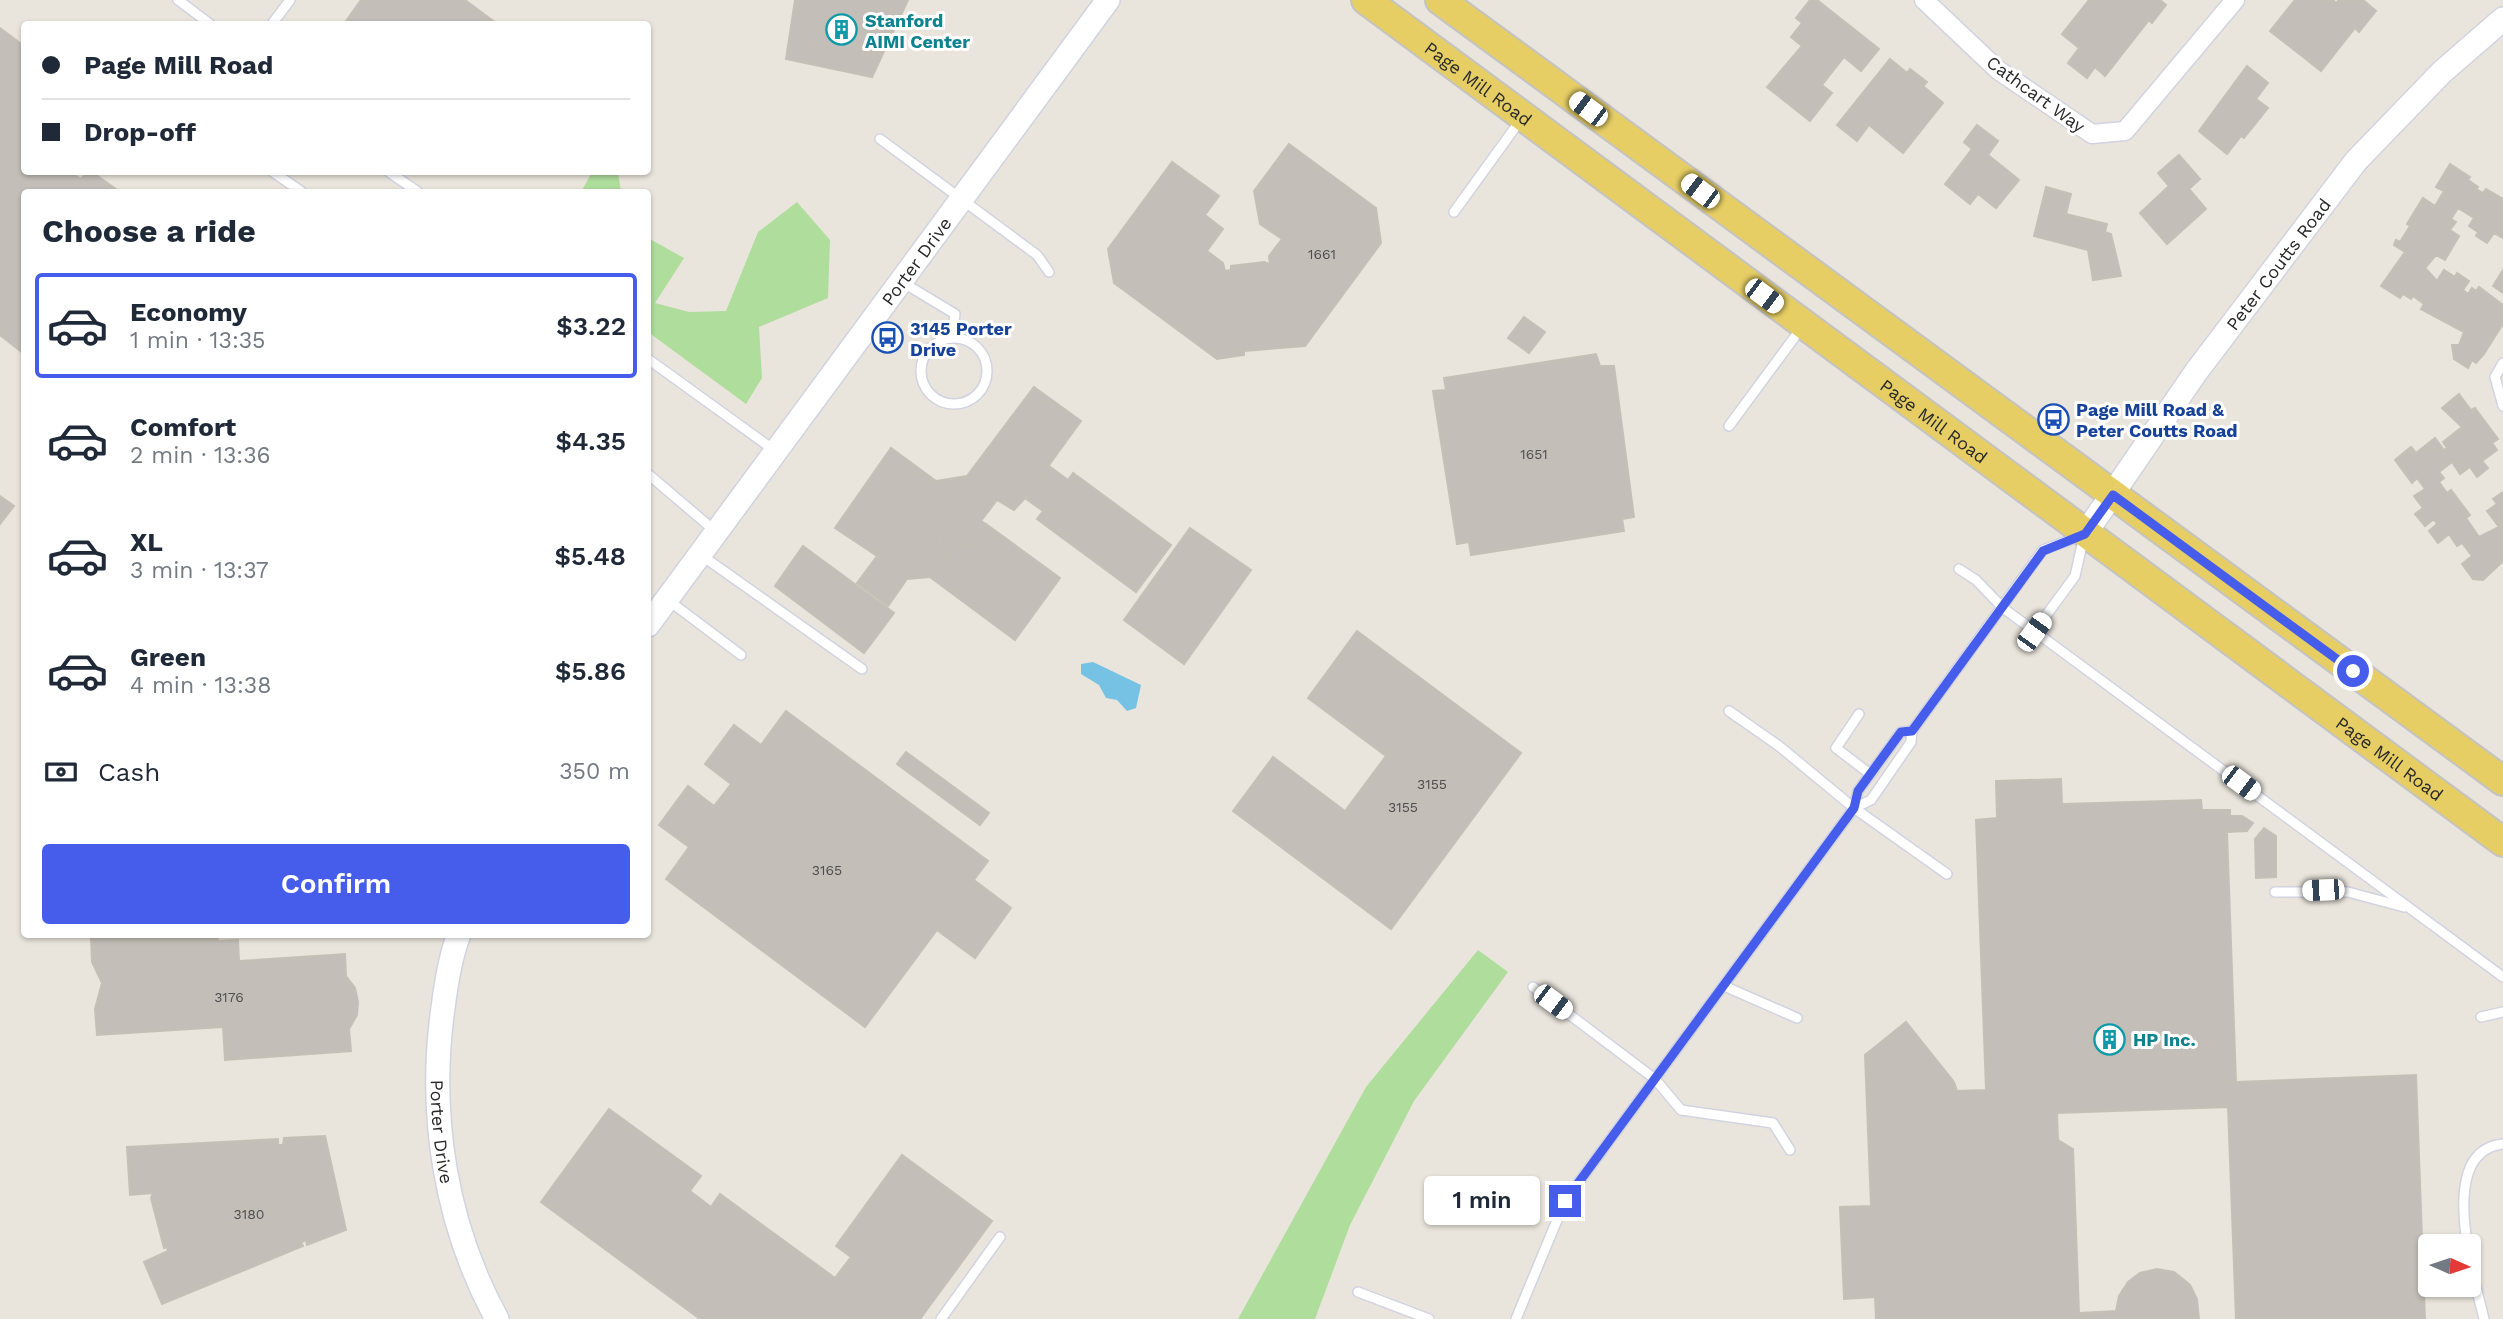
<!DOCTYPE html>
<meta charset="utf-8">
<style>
:root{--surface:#fff;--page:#f2f2f3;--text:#1f2937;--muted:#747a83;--line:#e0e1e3;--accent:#465dec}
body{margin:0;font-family:"Work Sans",sans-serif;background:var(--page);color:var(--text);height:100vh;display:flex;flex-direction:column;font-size:26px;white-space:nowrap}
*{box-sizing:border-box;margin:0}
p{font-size:23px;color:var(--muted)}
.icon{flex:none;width:38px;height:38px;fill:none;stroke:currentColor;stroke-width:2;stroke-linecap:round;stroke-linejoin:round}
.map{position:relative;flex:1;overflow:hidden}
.drawer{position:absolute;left:21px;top:189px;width:630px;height:749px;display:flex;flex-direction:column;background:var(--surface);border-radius:7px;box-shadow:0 2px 5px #0004}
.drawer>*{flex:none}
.hud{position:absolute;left:21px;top:21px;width:630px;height:154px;border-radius:7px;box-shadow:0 2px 5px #0004;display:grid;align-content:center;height:154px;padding:0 21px;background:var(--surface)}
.needle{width:46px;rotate:93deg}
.tools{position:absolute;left:2418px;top:1234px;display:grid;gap:14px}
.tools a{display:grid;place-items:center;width:63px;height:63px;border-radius:7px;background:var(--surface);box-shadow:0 2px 5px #0004;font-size:35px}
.end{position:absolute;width:32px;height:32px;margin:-16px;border:9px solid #465dec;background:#fff;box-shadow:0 0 0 4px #fff}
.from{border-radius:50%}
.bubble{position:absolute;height:49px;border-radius:7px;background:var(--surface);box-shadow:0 2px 5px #0004;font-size:23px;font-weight:600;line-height:49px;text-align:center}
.car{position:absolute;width:21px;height:42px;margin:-21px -10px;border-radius:9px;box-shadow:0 0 5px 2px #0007;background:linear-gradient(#fff 24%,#345 0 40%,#fff 0 76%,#345 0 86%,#fff 0)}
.hud b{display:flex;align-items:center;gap:24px;height:66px;font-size:26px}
.hud b+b{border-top:2px solid var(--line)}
.hud i{width:18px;height:18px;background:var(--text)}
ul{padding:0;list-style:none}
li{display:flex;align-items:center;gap:21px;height:105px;margin:0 14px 10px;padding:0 7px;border:4px solid transparent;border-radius:7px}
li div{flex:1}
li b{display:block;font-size:26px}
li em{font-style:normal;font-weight:600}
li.on{border-color:var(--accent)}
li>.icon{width:63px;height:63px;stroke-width:1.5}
h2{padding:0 21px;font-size:32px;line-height:84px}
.pay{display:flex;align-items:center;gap:18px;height:77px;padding:0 21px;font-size:26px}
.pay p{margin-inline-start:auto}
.primary-button{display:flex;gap:14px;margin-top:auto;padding:14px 21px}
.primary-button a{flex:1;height:80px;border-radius:7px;background:var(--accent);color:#fff;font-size:28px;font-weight:600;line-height:80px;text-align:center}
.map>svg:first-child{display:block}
.green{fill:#aedd9c}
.water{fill:#75c2e5}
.building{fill:#c3beb8;stroke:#c5c0b5;stroke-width:2}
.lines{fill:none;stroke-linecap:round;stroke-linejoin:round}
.service-casing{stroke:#d1d3e1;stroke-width:12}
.minor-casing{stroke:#d1d3e1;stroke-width:21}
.tertiary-casing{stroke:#d1d3e1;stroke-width:26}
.primary-casing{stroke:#c3c3c3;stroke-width:32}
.service{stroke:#fff;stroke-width:9}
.minor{stroke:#fff;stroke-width:18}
.tertiary{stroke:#fff;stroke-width:23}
.primary{stroke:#e6ce65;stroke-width:28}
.route{stroke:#465dec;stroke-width:9}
.labels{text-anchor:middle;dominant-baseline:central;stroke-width:6;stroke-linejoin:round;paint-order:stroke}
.number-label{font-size:14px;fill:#504e4d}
.culture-label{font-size:18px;font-weight:bold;fill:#0d838f;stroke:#fff;text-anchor:start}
.street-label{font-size:18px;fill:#292929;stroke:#fff}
.transit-label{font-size:18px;font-weight:bold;fill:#164399;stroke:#fff;text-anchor:start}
</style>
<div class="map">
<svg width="2503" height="1319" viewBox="0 0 2503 1319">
<rect width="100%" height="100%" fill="#eae5dc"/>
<g class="green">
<polygon points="592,172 618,172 621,192 581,192"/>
<polygon points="797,202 830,240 828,298 759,327 762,378 746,404 648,332 648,238 684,258 655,303 689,312 726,311 758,232"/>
<polygon points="1478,950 1508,972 1414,1101 1350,1225 1315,1319 1238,1319 1366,1087"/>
</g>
<polygon class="water" points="1093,662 1141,685 1136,708 1127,711 1117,700 1106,698 1099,685 1081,674 1081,664"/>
<g class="building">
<polygon points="361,0 465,0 496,23 344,24"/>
<polygon points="795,0 908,0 872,77 786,59"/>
<polygon points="1810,0 1817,0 1879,49 1861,71 1844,57 1822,85 1832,93 1810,121 1767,87 1802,46 1791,37 1802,23 1796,18"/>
<polygon points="2089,0 2160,0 2166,5 2152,23 2149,20 2105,76 2095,67 2087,78 2068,63 2079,48 2062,34"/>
<polygon points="2295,0 2333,0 2336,3 2339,0 2363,0 2376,11 2359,32 2355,28 2321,71 2270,31"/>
<polygon points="0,28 24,46 24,172 70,172 81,179 87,172 92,172 120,192 24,192 24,354 0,335"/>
<polygon points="1890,59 1907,73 1910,69 1927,82 1923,86 1943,103 1903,153 1869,125 1857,141 1837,125"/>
<polygon points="2247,66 2268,83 2256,99 2268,108 2244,138 2241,136 2227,154 2199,131"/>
<polygon points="1977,125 1998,141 1988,155 2019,180 1996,208 1978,194 1970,204 1945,184 1972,149 1964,142"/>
<polygon points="1289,144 1376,208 1381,243 1305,346 1244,351 1244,355 1217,359 1114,283 1108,249 1172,162 1219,196 1205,215 1223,229 1207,251 1223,263 1225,271 1231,270 1231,266 1264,262 1270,264 1269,256 1282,239 1260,224 1254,191"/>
<polygon points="2179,155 2200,179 2189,189 2206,209 2167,244 2140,213 2169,186 2158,173"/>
<polygon points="2450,164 2470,177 2468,180 2478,187 2476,189 2483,193 2486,189 2503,199 2503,238 2494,233 2487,243 2476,236 2478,232 2469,226 2474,218 2458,208 2451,219 2456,222 2450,230 2459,236 2445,260 2436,255 2425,268 2437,281 2444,270 2455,277 2457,273 2469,281 2463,290 2468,294 2472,288 2476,291 2479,287 2503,305 2503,324 2484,354 2476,363 2472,360 2468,368 2454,359 2452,345 2459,345 2464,332 2421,309 2424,304 2413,296 2411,299 2403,294 2400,298 2381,286 2405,252 2394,245 2396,240 2400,242 2410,226 2407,224 2423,198 2435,206 2444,191 2436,187"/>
<polygon points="2046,187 2071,194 2066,214 2107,224 2105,232 2111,234 2121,276 2093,280 2088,250 2034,236"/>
<polygon points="2503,270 2503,293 2493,286"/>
<polygon points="1524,317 1545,332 1529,353 1508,338"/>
<polygon points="1596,354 1600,366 1614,366 1634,517 1622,519 1624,531 1471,555 1469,542 1457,544 1433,391 1446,390 1444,378"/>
<polygon points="1034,387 1081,421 1025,498 1014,510 997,500 981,521 986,524 968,548 945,531 939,540 951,549 930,577 907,579 888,606 857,583 877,556 835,528 891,448 936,481 967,476"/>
<polygon points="2459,394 2471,410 2475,408 2498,439 2492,443 2497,450 2482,461 2488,468 2477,477 2470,467 2460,474 2452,462 2439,472 2444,478 2439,482 2447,493 2451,490 2470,515 2466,518 2479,537 2499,527 2487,511 2497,504 2493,499 2503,492 2503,561 2483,580 2473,579 2462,564 2472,556 2462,543 2457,546 2449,534 2438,543 2429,531 2437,524 2434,519 2425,526 2415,514 2423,508 2414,496 2425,489 2417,478 2412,483 2395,460 2411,447 2416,453 2435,438 2444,450 2447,448 2443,442 2462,427 2442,408"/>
<polygon points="1049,466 1068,480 1073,473 1171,545 1136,592 1037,519 1043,511 1025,498"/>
<polygon points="0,496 14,506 0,524"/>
<polygon points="986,524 1060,578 1015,640 930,577 951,549 939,540 945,531 968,548"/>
<polygon points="1190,528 1251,570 1184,664 1124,620"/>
<polygon points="803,546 894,613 864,653 775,586"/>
<polygon points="1357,631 1521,753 1391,929 1233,811 1273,757 1345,811 1386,756 1308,698"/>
<polygon points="786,711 988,861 865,1027 666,879 689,847 659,825 688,786 714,806 731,784 705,764 734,725 761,745"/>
<polygon points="906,752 989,813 980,825 897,764"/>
<polygon points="2061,779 2062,804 2201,800 2202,810 2230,810 2230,816 2242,816 2253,823 2247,831 2227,832 2236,1082 2416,1075 2425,1319 2236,1319 2228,1107 2057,1113 2058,1140 2073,1149 2079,1313 2116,1311 2119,1296 2128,1282 2140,1273 2157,1269 2174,1272 2190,1285 2197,1299 2199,1319 1876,1319 1875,1297 1844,1299 1840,1207 1871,1206 1865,1055 1906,1022 1954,1082 1957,1091 1986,1090 1976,820 1997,818 1996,781"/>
<polygon points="2264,828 2276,836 2276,877 2256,878 2255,839"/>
<polygon points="974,880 1011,908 975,958 937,930"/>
<polygon points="144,934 217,934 218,941 238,940 239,961 345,954 346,976 355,988 358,1002 357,1015 349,1029 351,1051 225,1060 223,1027 97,1035 95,1009 102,983 92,962 91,938"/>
<polygon points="609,1109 701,1176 690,1191 711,1207 720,1194 835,1278 851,1257 836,1246 902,1155 992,1221 920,1319 700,1319 541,1202"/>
<polygon points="325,1136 346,1230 307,1245 306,1240 301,1242 303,1246 162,1304 144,1262 168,1251 167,1247 164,1248 151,1198 153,1193 130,1195 127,1147 278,1139 278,1145 283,1145 284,1138"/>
</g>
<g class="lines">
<defs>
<g id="service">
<polyline points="178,0 210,24"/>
<polyline points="272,24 290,0"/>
<polyline points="880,139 1037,255 1049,272"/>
<polyline points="273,172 302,192"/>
<polyline points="389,172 418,192"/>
<polyline points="1454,212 1522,118"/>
<polyline points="902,282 955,314 952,338"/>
<circle cx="954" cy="371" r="33"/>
<polyline points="648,359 774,450"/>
<polyline points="2503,363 2495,377 2503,406"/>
<polyline points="1729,426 1802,327"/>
<polyline points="648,474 715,531"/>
<polyline points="701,555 862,669"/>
<polyline points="1959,569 1976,580 2003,608 2503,977"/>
<polyline points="668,600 741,655"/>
<polyline points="2034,632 2075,576 2084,536"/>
<polyline points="1729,711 1779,746 1854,808 1947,874"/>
<polyline points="1859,714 1836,748 1870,774"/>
<polyline points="1854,808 1858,791 1901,732 1912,731"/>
<polyline points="2275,892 2348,892 2404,907"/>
<polyline points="1724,986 1797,1018"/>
<polyline points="1533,987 1655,1079 1681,1110 1773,1123 1790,1150"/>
<polyline points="2481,1017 2503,1012"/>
<polyline points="1358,1292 1429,1319"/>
<polyline points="941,1319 1000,1237"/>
<polyline points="1516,1319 1565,1201 1854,808 1871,800 1911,742 1912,731 2043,550 2080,536"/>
<path d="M2484,1319C2474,1277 2435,1151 2503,1144"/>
</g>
<polyline id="minor" points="1924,0 1998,70 2092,134 2125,131 2235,0"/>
<g id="tertiary">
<path id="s1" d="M2085,534L2196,372L2356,161L2442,72L2503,19"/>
<path id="s2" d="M648,625L1108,0"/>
<path id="s3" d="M459,934C450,957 446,984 443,1008C428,1114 445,1224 497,1319"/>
</g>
<g id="primary">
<path id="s4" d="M1366,0L2503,842"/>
<polyline points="1440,0 2503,781"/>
</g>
</defs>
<use href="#service" class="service-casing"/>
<use href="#minor" class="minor-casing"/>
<use href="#tertiary" class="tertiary-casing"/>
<use href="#primary" class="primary-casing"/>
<use href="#service" class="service"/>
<use href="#minor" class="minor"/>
<use href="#tertiary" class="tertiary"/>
<use href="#primary" class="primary"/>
</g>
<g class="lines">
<polyline class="route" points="1565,1201 1854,808 1858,791 1901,732 1912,731 2043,551 2085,534 2113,495 2353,671"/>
</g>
<defs>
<symbol id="building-ring" viewBox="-11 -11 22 22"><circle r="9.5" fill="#fff" stroke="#0f9aa8" stroke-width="1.5"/><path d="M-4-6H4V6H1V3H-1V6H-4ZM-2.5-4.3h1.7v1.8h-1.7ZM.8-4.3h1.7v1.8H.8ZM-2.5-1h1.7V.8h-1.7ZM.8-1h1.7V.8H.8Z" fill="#0f9aa8"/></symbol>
<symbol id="bus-ring" viewBox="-11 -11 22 22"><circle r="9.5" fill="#fff" stroke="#1a4fb4" stroke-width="1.5"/><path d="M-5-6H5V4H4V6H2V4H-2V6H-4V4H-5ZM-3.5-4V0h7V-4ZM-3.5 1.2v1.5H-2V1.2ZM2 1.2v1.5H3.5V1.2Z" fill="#1a4fb4"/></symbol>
</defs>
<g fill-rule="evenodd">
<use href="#building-ring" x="824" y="12" width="35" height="35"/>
<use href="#bus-ring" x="870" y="320" width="35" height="35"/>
<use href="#bus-ring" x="2036" y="402" width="35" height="35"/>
<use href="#building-ring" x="2092" y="1022" width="35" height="35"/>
</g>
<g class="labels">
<g class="number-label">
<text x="1322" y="254">1661</text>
<text x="1534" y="454">1651</text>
<text x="1432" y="784">3155</text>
<text x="1403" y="807">3155</text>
<text x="827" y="870">3165</text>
<text x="229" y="997">3176</text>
<text x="249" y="1214">3180</text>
</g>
<g class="culture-label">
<text x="865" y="20">Stanford<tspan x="865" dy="21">AIMI Center</tspan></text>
<text x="2133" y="1039">HP Inc.</text>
</g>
<g class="street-label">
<text stroke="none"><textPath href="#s4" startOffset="140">Page Mill Road</textPath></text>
<text transform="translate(2036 94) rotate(36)">Cathcart Way</text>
<text stroke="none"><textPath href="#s2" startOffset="452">Porter Drive</textPath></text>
<text stroke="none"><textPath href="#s1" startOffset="332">Peter Coutts Road</textPath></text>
<text stroke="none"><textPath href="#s4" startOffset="707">Page Mill Road</textPath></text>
<text stroke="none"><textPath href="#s4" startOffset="1274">Page Mill Road</textPath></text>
<text stroke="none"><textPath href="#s3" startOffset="200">Porter Drive</textPath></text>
</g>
<g class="transit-label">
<text x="910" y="328">3145 Porter<tspan x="910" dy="21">Drive</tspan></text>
<text x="2076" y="409">Page Mill Road &amp;<tspan x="2076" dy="21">Peter Coutts Road</tspan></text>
</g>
</g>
</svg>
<div class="tools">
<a><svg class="needle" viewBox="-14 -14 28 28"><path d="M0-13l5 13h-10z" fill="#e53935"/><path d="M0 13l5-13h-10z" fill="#747a83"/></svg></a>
</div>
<i class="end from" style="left:2353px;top:671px"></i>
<i class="end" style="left:1565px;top:1201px"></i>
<div class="bubble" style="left:1424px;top:1176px;width:116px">1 min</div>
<i class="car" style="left:1588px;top:109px;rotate:307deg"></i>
<i class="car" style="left:1700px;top:191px;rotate:307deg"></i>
<i class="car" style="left:1764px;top:296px;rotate:127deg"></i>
<i class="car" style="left:2034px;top:632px;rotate:36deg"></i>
<i class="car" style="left:2241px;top:783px;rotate:127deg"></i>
<i class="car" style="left:2323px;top:890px;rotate:268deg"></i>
<i class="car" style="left:1553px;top:1002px;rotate:127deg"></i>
<div class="hud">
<b><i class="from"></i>Page Mill Road</b>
<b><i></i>Drop-off</b>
</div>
<section class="drawer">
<h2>Choose a ride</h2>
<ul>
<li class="on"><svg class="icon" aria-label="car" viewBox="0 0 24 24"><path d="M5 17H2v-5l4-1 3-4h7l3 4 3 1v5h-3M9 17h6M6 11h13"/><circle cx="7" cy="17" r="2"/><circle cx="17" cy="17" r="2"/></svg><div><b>Economy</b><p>1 min · 13:35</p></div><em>$3.22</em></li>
<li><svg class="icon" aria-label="car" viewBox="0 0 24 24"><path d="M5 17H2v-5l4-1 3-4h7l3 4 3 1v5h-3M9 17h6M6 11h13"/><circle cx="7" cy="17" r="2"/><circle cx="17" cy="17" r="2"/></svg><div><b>Comfort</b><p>2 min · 13:36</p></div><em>$4.35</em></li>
<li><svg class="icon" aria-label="car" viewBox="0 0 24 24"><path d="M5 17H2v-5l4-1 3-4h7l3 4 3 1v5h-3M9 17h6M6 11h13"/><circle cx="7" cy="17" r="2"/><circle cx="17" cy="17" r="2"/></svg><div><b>XL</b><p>3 min · 13:37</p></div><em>$5.48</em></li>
<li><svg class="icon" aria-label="car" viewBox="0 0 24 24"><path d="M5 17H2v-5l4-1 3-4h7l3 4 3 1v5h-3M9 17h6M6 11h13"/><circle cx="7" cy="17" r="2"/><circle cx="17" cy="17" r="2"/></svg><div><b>Green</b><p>4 min · 13:38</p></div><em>$5.86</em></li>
</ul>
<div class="pay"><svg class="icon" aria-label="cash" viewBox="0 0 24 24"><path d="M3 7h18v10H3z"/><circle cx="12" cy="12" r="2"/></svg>Cash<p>350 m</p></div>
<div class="primary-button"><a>Confirm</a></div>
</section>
</div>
